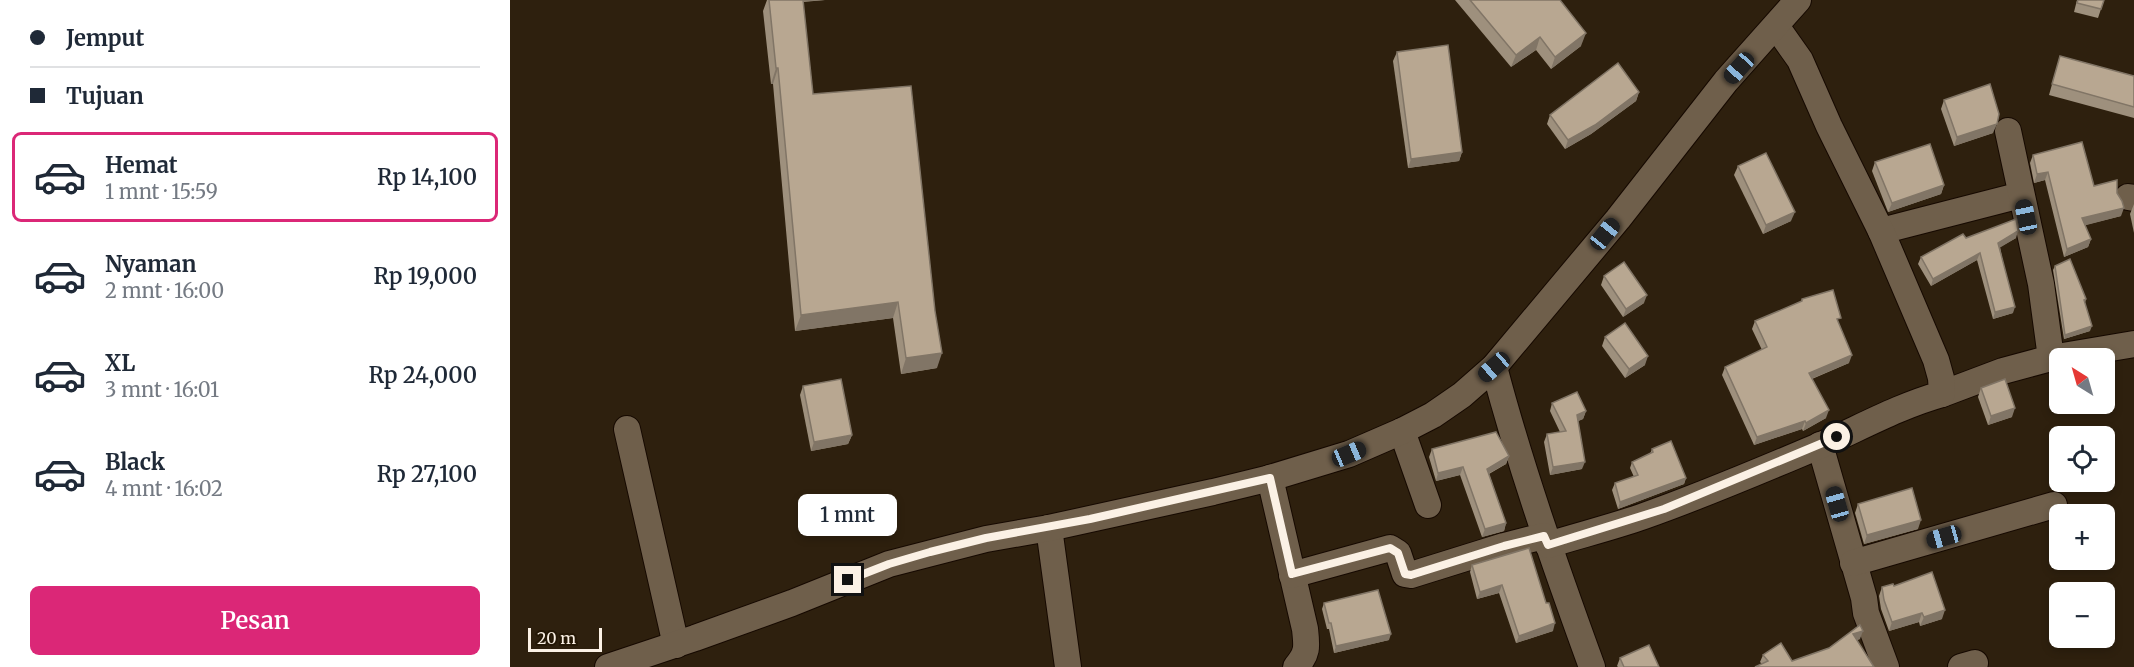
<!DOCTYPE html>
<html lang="id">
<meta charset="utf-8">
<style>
:root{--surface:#fff;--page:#f6f6f7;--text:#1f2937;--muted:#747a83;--line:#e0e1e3;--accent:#db2777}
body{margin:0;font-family:Merriweather,serif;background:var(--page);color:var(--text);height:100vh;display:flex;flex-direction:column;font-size:22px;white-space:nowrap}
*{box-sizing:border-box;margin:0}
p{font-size:20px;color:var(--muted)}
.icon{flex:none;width:33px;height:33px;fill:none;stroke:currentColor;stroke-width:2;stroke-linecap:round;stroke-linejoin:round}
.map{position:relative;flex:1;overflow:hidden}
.details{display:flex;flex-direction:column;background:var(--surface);width:510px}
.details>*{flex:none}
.hud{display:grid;align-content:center;height:132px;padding:0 30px;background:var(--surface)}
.needle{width:39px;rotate:323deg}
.controls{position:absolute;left:1539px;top:348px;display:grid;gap:12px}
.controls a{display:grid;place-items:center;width:66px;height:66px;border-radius:9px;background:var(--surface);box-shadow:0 3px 9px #0003;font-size:30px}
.scale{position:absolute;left:18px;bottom:15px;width:74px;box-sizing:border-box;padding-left:6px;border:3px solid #fbf1e5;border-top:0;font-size:16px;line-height:21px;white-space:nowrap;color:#fbf1e5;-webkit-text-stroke:4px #241705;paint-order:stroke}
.end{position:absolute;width:27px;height:27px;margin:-14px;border:8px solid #fbf1e5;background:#111;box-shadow:0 0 0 3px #111}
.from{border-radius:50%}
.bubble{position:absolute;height:42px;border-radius:9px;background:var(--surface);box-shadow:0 3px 9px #0003;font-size:20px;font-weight:600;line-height:42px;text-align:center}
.car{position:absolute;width:18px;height:36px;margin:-18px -9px;border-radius:8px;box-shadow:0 0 4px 2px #0007;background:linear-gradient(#222 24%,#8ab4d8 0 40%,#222 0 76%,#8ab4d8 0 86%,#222 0)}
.hud b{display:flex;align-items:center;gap:21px;height:57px;font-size:22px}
.hud b+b{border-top:2px solid var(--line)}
.hud i{width:15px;height:15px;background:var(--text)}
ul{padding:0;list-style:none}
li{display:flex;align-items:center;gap:18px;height:90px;margin:0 12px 9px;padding:0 18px;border:3px solid transparent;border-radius:9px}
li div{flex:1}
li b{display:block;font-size:22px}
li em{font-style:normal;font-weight:600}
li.selected{border-color:var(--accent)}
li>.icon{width:54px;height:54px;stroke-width:1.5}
.primary-button{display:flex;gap:12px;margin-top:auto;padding:12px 30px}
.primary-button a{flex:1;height:69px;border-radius:9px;background:var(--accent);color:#fff;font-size:24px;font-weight:600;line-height:69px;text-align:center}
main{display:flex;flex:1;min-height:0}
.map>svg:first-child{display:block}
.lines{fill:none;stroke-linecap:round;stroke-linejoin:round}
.minor-casing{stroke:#160900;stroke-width:28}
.minor{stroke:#6f5f4b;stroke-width:26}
.wall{fill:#9e907d}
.shaded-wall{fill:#817566}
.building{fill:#b8a791;stroke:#817566;stroke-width:1.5}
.route{stroke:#fbf1e5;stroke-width:8}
</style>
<main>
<section class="details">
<div class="hud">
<b><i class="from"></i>Jemput</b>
<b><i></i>Tujuan</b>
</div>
<ul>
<li class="selected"><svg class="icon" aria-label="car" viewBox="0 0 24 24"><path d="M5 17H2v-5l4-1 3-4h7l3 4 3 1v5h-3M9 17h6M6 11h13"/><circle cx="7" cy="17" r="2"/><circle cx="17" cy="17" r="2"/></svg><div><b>Hemat</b><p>1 mnt · 15:59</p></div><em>Rp 14,100</em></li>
<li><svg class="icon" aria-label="car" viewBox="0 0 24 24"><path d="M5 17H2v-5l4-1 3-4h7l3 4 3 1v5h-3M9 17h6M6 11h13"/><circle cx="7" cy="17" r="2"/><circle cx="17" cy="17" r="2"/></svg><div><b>Nyaman</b><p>2 mnt · 16:00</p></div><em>Rp 19,000</em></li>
<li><svg class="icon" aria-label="car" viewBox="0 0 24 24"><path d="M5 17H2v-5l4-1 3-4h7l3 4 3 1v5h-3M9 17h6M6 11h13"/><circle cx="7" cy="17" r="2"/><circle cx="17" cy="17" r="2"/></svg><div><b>XL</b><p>3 mnt · 16:01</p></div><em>Rp 24,000</em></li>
<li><svg class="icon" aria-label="car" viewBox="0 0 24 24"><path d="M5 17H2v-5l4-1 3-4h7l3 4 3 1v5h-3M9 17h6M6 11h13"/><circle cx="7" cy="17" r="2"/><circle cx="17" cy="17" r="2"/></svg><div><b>Black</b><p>4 mnt · 16:02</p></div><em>Rp 27,100</em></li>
</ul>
<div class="primary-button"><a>Pesan</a></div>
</section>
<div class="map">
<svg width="1624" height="667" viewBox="0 0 1624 667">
<rect width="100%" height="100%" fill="#2e200e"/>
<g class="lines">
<defs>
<g id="minor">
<polyline points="1618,197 1624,198"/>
<polyline points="1371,231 1511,195"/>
<polyline points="1541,358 1624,344"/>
<path d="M984,367C1011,469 1046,568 1082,667"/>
<polyline points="1432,394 1493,371 1541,358 1531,284 1498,131"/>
<polyline points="117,429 166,645"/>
<polyline points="892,431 918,505"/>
<polyline points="1310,445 1354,598 1356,613 1376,667"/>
<path d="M760,478L795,629C797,647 798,653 786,667"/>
<polyline points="539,528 558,667"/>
<path d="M1038,545C1070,535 1103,527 1134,516C1194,495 1252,470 1309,446C1350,428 1389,406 1432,394L1431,378L1426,360L1371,231L1319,126L1290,60L1266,26"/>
<polyline points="1343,563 1544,505"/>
<polyline points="782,575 880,548 888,553 895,574 901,575 994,546 1034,536"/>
<polyline points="98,667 185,638 282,603 379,564 476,539 539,528 703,492 760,478 839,454 892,431 923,415 952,395 984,367 1108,219 1216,81 1288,0"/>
<polyline points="1451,667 1465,663"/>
</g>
</defs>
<use href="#minor" class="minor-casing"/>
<use href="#minor" class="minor"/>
</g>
<g class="wall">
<polygon points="257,0 315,0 293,2 303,94 427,368 391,374 383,318 285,331 263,84 261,84 253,11"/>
<polygon points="945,0 1050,0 1071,46 1041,69 1026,50 1001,67"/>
<polygon points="1567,0 1594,0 1588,18 1564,12"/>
<polygon points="887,52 952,152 949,161 898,168 883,61"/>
<polygon points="1550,56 1624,76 1624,118 1539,95"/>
<polygon points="1129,92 1126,101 1081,134 1055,149 1037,124 1040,115"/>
<polygon points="1434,100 1483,133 1444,146 1431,109"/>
<polygon points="1523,155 1584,186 1607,193 1611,216 1575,225 1581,239 1578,247 1554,257 1535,180 1524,183 1520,163"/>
<polygon points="1365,162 1434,185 1431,194 1378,212 1362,171"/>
<polygon points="1228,166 1281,221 1253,234 1224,175"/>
<polygon points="1624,204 1624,233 1620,214"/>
<polygon points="1456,238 1506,238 1490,247 1503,313 1483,319 1467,260 1421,286 1408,264 1411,257"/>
<polygon points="1545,266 1576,299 1575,303 1580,331 1554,339 1543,270"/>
<polygon points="1094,276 1134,303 1113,317 1091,285"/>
<polygon points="1292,299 1329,324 1339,363 1302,379 1316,418 1293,431 1292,429 1244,445 1212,375 1215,367 1252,350 1242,329 1245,321 1291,302"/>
<polygon points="1095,337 1135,365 1115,378 1092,346"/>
<polygon points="293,386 342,435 338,444 301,451 290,395"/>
<polygon points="1471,388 1502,417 1478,425 1468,397"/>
<polygon points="1042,403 1076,411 1073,419 1068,421 1072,469 1040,475 1034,442 1037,434 1050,432 1040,411"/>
<polygon points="922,449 999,456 996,464 979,474 996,523 994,531 972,537 950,475 926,481 919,457"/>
<polygon points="1142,449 1176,478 1174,484 1108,509 1102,490 1105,483 1124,477 1120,468 1122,462 1140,454"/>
<polygon points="1348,504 1408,529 1354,544 1345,513"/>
<polygon points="962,565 1036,603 1043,631 1006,643 989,593 967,599 960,572"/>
<polygon points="1384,586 1432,619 1410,626 1409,622 1379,631 1371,609 1369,596 1372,587"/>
<polygon points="814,603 879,640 824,653 819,629 817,629 812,609"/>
<polygon points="1350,625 1350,639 1347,640 1364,667 1252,664 1250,662 1253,655 1282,661 1319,648"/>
<polygon points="1110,658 1149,667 1108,667 1107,666"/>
</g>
<g class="shaded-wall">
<polygon points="286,0 315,0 286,2"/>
<polygon points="1076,33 1071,46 1041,69 1045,57"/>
<polygon points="1030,37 1026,50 1001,67 1006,55"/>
<polygon points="266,68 268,68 263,84 261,84"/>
<polygon points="1129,92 1126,101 1081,134 1055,149 1058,140"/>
<polygon points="1487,124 1483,133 1444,146 1447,137"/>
<polygon points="952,152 949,161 898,168 901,159"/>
<polygon points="1538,172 1535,180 1524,183 1527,174"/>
<polygon points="1434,185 1431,194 1378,212 1382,203"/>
<polygon points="1614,208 1611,216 1569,227 1572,218"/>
<polygon points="1285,212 1281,221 1253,234 1256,225"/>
<polygon points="1508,231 1506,238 1486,250 1488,243"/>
<polygon points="1581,239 1578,247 1554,257 1557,249"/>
<polygon points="1470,253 1467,260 1421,286 1423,279"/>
<polygon points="1137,295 1134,303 1113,317 1116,309"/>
<polygon points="388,302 383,318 285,331 291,315"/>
<polygon points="1505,307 1503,313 1483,319 1485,312"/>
<polygon points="1582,326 1580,331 1554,339 1555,335"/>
<polygon points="432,353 427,368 391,374 396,358"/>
<polygon points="1342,355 1339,363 1296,381 1299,373"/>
<polygon points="1138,356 1135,365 1115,378 1119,369"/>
<polygon points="1505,408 1502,417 1478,425 1481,416"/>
<polygon points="1319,410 1316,418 1293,431 1296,423"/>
<polygon points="1076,411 1073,419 1064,423 1067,415"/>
<polygon points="1295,421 1292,429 1244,445 1247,437"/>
<polygon points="342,435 338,444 301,451 304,442"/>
<polygon points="999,456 996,464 974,476 977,469"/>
<polygon points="1075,462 1072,469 1040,475 1043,467"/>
<polygon points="953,467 950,475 926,481 928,473"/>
<polygon points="1176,478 1174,484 1108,509 1110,502"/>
<polygon points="1411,520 1408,529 1354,544 1357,535"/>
<polygon points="996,523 994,531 972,537 975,529"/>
<polygon points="992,585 989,593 967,599 970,592"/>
<polygon points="1435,610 1432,619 1410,626 1414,617"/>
<polygon points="1412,613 1409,622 1379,631 1382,622"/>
<polygon points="1045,623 1043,631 1006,643 1009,636"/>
<polygon points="1353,631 1350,639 1340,642 1343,634"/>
<polygon points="881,634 879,640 824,653 826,646"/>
</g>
<g class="building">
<polygon points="259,0 293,0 303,94 401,86 425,311 432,353 396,358 388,302 291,315 268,68 266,68"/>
<polygon points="960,0 1050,0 1076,33 1045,57 1030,37 1006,55"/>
<polygon points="1568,0 1594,0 1591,9 1567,3"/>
<polygon points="938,45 952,152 901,159 887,52"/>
<polygon points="1550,56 1624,76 1624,107 1542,84"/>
<polygon points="1108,63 1129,92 1085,125 1058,140 1040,115"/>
<polygon points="1480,84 1489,114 1487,124 1447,137 1434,100"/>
<polygon points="1572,142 1584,186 1607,180 1607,193 1612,201 1614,208 1572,218 1581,239 1557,249 1538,172 1527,174 1523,155"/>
<polygon points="1420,144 1434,185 1382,203 1365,162"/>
<polygon points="1256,153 1285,212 1256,225 1228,166"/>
<polygon points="1506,219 1508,231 1488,243 1505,307 1485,312 1470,253 1423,279 1411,257 1453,234 1456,238"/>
<polygon points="1560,259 1576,299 1574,300 1582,326 1555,335 1545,266"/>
<polygon points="1114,262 1137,295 1116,309 1094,276"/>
<polygon points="1323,290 1331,318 1327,319 1342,355 1299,373 1319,410 1296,423 1295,421 1247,437 1215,367 1257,347 1245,321 1292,301 1292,299"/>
<polygon points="1115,323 1138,356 1119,369 1095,337"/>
<polygon points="331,379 342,435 304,442 293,386"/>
<polygon points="1495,379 1505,408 1481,416 1471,388"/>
<polygon points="1067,392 1076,411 1067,415 1075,462 1043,467 1037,434 1056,431 1042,403"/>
<polygon points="986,432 999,456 977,469 996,523 975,529 953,467 928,473 922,449"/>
<polygon points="1161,441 1176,478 1110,502 1105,483 1128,475 1122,462 1143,452 1142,449"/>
<polygon points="1402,488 1411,520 1357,535 1348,504"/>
<polygon points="1019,548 1036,603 1039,603 1045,623 1009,636 992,585 970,592 962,565"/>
<polygon points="1422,572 1435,610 1414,617 1412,613 1382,622 1374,600 1372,587 1383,584 1384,586"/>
<polygon points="868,590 881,634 826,646 821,623 819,623 814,603"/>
<polygon points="1350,625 1353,631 1343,634 1364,667 1245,667 1258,661 1253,655 1271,643 1282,661 1319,648"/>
<polygon points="1139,645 1149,667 1114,667 1110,658"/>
</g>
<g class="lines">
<polyline class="route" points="338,580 379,564 420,552 476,538 580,519 760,478 782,574 880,548 888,553 895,574 901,575 994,546 1034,536 1038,545 1154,509 1327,437"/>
</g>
</svg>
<div class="controls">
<a><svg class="needle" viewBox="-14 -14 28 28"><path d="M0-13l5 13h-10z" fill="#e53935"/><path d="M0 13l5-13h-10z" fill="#747a83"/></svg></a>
<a><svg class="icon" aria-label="locate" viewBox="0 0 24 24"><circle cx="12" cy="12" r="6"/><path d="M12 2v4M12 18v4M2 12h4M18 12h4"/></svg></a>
<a>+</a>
<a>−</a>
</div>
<div class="scale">20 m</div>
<i class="end from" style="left:1327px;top:437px"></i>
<i class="end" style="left:338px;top:580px"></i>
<div class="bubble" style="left:288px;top:494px;width:99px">1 mnt</div>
<i class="car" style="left:1229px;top:68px;rotate:222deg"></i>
<i class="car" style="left:1516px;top:217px;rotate:348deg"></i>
<i class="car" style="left:1095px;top:234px;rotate:39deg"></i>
<i class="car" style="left:984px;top:367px;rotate:229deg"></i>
<i class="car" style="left:839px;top:454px;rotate:67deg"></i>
<i class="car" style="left:1327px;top:504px;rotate:344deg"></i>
<i class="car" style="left:1434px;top:537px;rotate:254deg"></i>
</div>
</main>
